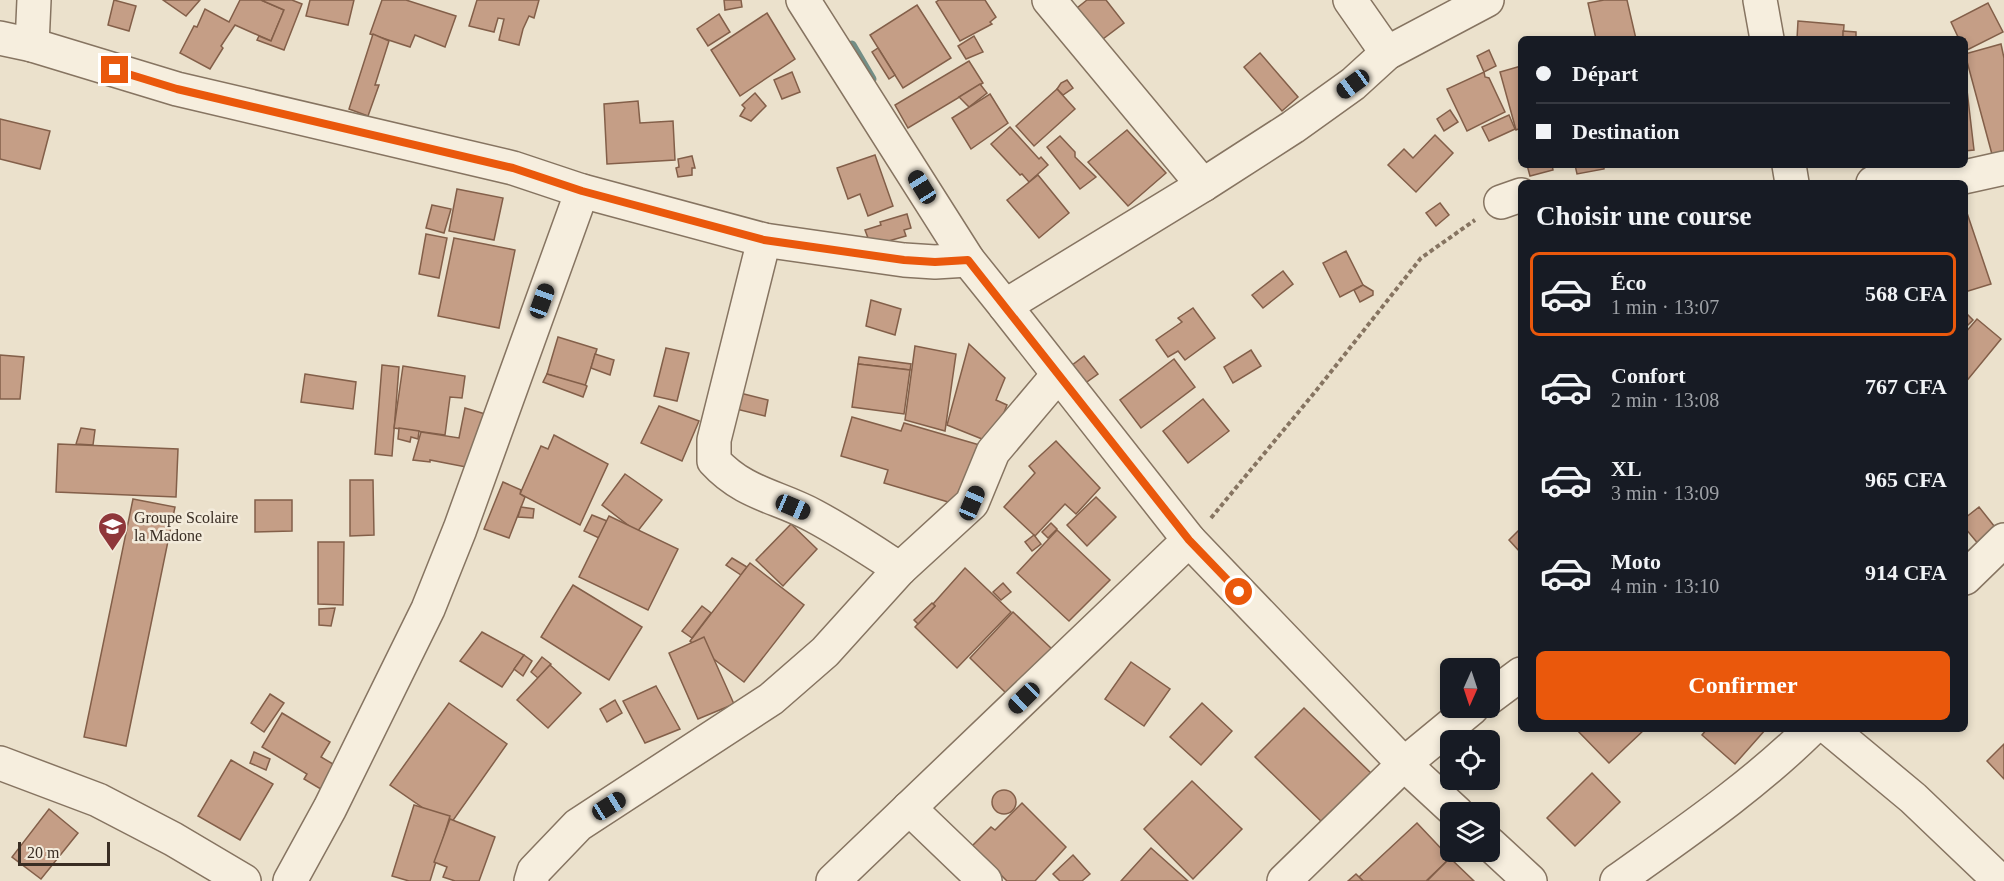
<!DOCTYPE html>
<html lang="fr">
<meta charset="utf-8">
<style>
:root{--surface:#171b24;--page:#20242c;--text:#f1f3f6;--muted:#9ea1a6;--line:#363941;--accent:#ea580c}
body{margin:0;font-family:Georgia,serif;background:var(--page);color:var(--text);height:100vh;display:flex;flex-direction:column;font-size:22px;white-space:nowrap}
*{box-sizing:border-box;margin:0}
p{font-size:20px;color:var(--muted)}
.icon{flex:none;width:33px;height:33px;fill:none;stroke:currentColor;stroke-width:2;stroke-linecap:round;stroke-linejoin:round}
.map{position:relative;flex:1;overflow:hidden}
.details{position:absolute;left:1518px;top:180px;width:450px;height:552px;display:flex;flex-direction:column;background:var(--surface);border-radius:9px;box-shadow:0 3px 9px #0003}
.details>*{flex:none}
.banner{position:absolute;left:1518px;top:36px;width:450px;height:132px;border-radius:9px;box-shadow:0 3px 9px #0003;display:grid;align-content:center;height:132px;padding:0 18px;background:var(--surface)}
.needle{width:39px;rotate:183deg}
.tools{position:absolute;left:1440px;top:658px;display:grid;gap:12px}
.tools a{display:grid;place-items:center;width:60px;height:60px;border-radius:9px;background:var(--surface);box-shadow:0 3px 9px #0003;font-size:30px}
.scale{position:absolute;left:18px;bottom:15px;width:92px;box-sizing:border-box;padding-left:6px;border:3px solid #392d23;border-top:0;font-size:16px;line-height:21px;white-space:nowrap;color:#392d23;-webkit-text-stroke:4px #f3ebdb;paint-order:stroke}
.end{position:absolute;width:27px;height:27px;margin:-14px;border:8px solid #ea580c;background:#fff;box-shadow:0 0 0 3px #fff}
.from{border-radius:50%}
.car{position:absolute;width:18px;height:36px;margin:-18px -9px;border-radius:8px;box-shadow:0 0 4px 2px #0007;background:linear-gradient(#222 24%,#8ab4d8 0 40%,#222 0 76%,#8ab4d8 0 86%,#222 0)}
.banner b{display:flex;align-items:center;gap:21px;height:57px;font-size:22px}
.banner b+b{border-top:2px solid var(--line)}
.banner i{width:15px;height:15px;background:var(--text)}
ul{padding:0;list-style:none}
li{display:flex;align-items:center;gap:18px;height:84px;margin:0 12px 9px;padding:0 6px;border:3px solid transparent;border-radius:9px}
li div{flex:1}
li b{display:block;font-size:22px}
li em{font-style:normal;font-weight:700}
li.current{border-color:var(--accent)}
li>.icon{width:54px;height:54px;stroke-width:1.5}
h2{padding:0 18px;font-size:27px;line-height:72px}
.primary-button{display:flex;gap:12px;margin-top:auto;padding:12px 18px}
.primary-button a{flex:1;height:69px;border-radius:9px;background:var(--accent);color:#fff;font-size:24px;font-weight:700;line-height:69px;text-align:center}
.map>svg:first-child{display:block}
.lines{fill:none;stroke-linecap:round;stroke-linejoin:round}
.stream{stroke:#728e86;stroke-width:9}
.building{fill:#c59e86;stroke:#835f49;stroke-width:1.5}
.minor-casing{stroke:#867461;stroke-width:36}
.tertiary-casing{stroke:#867461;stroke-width:36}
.path{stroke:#867461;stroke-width:4;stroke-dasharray:4.5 3;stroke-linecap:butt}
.minor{stroke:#f6eede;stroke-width:33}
.tertiary{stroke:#f6eede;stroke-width:33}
.route{stroke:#ea580c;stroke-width:8}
.labels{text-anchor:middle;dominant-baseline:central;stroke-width:5;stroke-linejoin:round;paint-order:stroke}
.poi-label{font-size:16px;fill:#392d23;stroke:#f3ebdb;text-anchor:start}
</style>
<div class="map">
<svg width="2004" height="881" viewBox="0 0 2004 881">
<rect width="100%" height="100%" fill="#ebe1cc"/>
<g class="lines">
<polyline class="stream" points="852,45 872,79"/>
</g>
<g class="building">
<polygon points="114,0 136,6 129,31 108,25"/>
<polygon points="163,0 200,0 186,16"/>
<polygon points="240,0 261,0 284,10 271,41 235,25 221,46 223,48 210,69 180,53 194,26 197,27 205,9 229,22"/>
<polygon points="261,0 292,0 302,4 284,50 257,40 259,36 271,41 284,10"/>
<polygon points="310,0 354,0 348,25 306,16"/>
<polygon points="382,0 406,0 456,16 445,47 415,35 410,47 370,34"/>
<polygon points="477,0 539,0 534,18 529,16 523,29 519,45 499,40 504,19 498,18 494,32 469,26"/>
<polygon points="724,0 741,0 742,7 725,10"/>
<polygon points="939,0 985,0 996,17 990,22 992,24 960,41 936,2"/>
<polygon points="1087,0 1106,0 1124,23 1091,48 1067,16"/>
<polygon points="1604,0 1627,0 1636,39 1596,39 1588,3"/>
<polygon points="1988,3 2003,32 1965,51 1965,39 1959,39 1951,22"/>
<polygon points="917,5 951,58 903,88 870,35"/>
<polygon points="767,13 795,59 740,96 711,50"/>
<polygon points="719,14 730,32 708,46 697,29"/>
<polygon points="1798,21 1844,25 1843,39 1797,39"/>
<polygon points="1843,31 1856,32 1856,39 1843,39"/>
<polygon points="373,34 389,41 375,85 379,85 368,116 349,109"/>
<polygon points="974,36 983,52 966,59 958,46"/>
<polygon points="2001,44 2004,58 2004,155 1993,158 1965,54"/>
<polygon points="878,48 895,75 889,79 872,52"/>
<polygon points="1489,50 1496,66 1484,72 1477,56"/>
<polygon points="1260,53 1298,97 1282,111 1244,67"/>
<polygon points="969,61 983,83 908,128 895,105"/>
<polygon points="1521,66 1521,128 1516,130 1500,72"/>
<polygon points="792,72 800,92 782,99 774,80"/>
<polygon points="1484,72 1485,77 1489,78 1505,112 1467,131 1447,89"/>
<polygon points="1965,73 1974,150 1965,151"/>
<polygon points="1067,80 1073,88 1063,95 1057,89 1061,83"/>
<polygon points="980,84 987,93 969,107 959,97"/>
<polygon points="1057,89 1075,109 1034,146 1016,126"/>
<polygon points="755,93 766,106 751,121 740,116 745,108 742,105"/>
<polygon points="990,94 1008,123 971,149 952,118"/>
<polygon points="638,101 640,123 673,121 675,160 607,164 604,104"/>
<polygon points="1450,110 1458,122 1444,131 1437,119"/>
<polygon points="1509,115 1515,129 1489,141 1482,127"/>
<polygon points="0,119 50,131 40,169 0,159"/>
<polygon points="1010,127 1039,159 1041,157 1048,165 1029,182 1022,174 1020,175 991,144"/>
<polygon points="1127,130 1166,173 1128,206 1088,162"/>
<polygon points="1435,135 1453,153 1416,192 1388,165 1404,149 1413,158"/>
<polygon points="1060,136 1075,152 1075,157 1096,177 1080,189 1047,147"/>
<polygon points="875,155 893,206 868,216 860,194 848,199 837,168"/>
<polygon points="692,156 695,168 692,168 692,175 678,177 676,168 679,167 678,159"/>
<polygon points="1527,165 1552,165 1553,170 1530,176"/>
<polygon points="1575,165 1604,165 1604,169 1577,174"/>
<polygon points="1038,175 1069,213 1039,238 1007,200"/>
<polygon points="457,189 503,198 494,240 449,231"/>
<polygon points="1440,203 1449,215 1436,226 1426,213"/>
<polygon points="432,205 451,209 444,233 426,228"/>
<polygon points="1965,207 1991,284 1965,292"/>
<polygon points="907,214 911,228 904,230 906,236 871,246 865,230 881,225 880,222"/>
<polygon points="426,234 447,238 439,278 419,274"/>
<polygon points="454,238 515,250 499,328 438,316"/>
<polygon points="1346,251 1363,285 1340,297 1323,263"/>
<polygon points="1283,271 1293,284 1263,308 1252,295"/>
<polygon points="1363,285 1373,291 1373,295 1360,302 1354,290"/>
<polygon points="871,300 901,309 895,335 866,326"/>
<polygon points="1193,308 1215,338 1185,360 1178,351 1168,357 1156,340 1182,322 1178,318"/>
<polygon points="1965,312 1973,320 1965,328"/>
<polygon points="1977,319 2001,339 1965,383 1965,333"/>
<polygon points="558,337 597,349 585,386 547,374"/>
<polygon points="969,344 1005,378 996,400 1007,405 992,443 947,425"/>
<polygon points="915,346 956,354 945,431 905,420"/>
<polygon points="666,348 689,353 677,401 654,396"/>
<polygon points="1251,350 1261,366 1233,383 1224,367"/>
<polygon points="595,354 614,360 610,375 591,368"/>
<polygon points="0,355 24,357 20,399 0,399"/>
<polygon points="1084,356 1098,374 1084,384 1071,366"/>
<polygon points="859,357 911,364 910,370 858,364"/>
<polygon points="1174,359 1195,387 1141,428 1120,400"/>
<polygon points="858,364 910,370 904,414 852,407"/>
<polygon points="382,365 399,367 392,456 375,454"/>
<polygon points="403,366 465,376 462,398 450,397 445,435 394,428"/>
<polygon points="305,374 356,382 353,409 301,402"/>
<polygon points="547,374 585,385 587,386 583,397 543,382"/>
<polygon points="740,393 768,400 765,416 736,409"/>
<polygon points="1203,399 1229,431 1188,463 1163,431"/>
<polygon points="659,406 699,421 682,461 641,443"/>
<polygon points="465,408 492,416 476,469 430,460 430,462 413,460 421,432 459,438"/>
<polygon points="852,417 901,431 904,423 983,446 969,493 959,490 955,504 884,483 888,470 841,456"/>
<polygon points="81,428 95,430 93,445 76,444"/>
<polygon points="399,428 419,431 418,439 411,437 410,442 398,439"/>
<polygon points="554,435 608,464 580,525 520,494 541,446 548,449"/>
<polygon points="1056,441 1100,488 1076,514 1065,504 1035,536 1004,507 1035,473 1029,466"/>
<polygon points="58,444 178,449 176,497 56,492"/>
<polygon points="625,474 662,500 637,532 602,505"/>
<polygon points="350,480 373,480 374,535 350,536"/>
<polygon points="503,482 521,490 520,494 525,497 509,538 484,529"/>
<polygon points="1096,497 1116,517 1087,546 1067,525"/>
<polygon points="133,499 175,507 126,746 84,737"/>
<polygon points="255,500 292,500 292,531 255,532"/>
<polygon points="521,507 534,509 533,518 518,517"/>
<polygon points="1979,507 1998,531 1980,546 1965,528 1965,518"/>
<polygon points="592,515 607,521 599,538 584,531"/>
<polygon points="609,516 678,549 648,610 579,577"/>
<polygon points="1051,523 1057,529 1048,538 1042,532"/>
<polygon points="791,524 817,549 783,586 756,560"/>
<polygon points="1521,528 1521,553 1509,540"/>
<polygon points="1057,530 1110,580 1069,621 1017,573"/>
<polygon points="1034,535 1041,544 1032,551 1025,542"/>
<polygon points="318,542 344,542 343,605 318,604"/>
<polygon points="732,558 747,567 741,575 726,565"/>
<polygon points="750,563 804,605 744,682 690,641"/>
<polygon points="965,568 1011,612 957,668 915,627 935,606 933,604"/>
<polygon points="1003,583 1011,592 1001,600 993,592"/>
<polygon points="573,585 642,627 609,680 541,637"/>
<polygon points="932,603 935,606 918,624 914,620"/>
<polygon points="702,606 711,613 692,638 682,631"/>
<polygon points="335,608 331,626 319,625 319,609"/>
<polygon points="1013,612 1053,650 1008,695 970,658"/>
<polygon points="482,632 524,655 502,687 460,661"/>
<polygon points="704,637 734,704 698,719 669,653"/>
<polygon points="524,655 532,661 523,676 514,669"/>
<polygon points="542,657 551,664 538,678 531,672"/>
<polygon points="1131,662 1170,689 1144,726 1105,699"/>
<polygon points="550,665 581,693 548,728 517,700"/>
<polygon points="656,686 680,729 645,743 623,701"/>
<polygon points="270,694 284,703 264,732 251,723"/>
<polygon points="615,700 622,713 607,722 600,709"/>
<polygon points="449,703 507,744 449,826 390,785"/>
<polygon points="1202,703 1232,731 1201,765 1170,737"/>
<polygon points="1304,708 1374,776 1326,826 1255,757"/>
<polygon points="282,713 330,742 321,757 338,767 324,791 304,779 307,774 262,747"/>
<polygon points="1576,729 1645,729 1609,763"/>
<polygon points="1707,729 1766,729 1735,764 1702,735"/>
<polygon points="2004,744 2004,779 1987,761"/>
<polygon points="254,752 270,759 266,770 250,763"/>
<polygon points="231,760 273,784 240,840 198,816"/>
<polygon points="1592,773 1620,802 1575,846 1547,818"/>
<polygon points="1192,781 1242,829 1193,879 1144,829"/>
<circle cx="1004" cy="802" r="12"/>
<polygon points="1022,803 1066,847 1035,881 1007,881 972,846 991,827 995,830"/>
<polygon points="414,805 450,816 430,881 409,881 392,876"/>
<polygon points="49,809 78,833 41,879 12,857"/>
<polygon points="450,819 495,837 479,881 455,881 443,877 447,867 434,862"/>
<polygon points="1417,823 1450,858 1426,881 1363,881 1359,877"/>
<polygon points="1151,848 1188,881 1121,881"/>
<polygon points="1073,855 1090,874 1082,881 1060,881 1053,874"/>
<polygon points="1450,858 1474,881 1427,881"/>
<polygon points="1356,874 1363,881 1348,881"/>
</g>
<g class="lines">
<defs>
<g id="minor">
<polyline points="803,0 968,260 1005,306"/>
<polyline points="1049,0 1203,185"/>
<polyline points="1350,0 1387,53"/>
<polyline points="1760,0 1767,39"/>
<polyline points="0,38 32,45 177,89 513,168 582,191 764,240 904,260 935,262 968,260"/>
<polyline points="32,45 34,0"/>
<polyline points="1789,165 1792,183"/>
<polyline points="1873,183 1964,177 2004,168"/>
<polyline points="1501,202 1521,195"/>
<path d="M764,240L714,440V461C744,494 777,496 814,516C844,532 872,551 900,569"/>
<polyline points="1965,578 2004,540"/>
<polyline points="1490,697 1521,674"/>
<polyline points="1830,729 1913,798 2000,881"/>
<polyline points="0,763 98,800 173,839 244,881"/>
<polyline points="909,808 985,881"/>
<polyline points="290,881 330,808 428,609 460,529 582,191"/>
<polyline points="531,881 534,871 578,825 771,699 825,652 900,569 972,503 993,452 1058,375"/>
<polyline points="833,881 1189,540"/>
<polyline points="1284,881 1404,764 1472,708"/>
<path d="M1617,881C1684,833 1752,787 1811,729"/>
</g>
<g id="tertiary">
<polyline points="1457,813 1404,764 1189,540 1005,306 1203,185 1293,127 1353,84 1387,53 1487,0"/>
<polyline points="1490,844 1530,881"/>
</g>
</defs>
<use href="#minor" class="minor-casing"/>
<use href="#tertiary" class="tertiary-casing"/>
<polyline class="path" points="1211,518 1315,392 1421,258 1475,220"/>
<use href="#minor" class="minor"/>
<use href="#tertiary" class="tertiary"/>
</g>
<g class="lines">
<polyline class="route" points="115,70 177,89 513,168 582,191 764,240 904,260 935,262 968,260 1189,540 1239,592"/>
</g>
<defs>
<symbol id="school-pin" viewBox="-11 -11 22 30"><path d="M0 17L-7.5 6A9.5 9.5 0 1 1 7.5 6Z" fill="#8f373a" stroke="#f3ebdb"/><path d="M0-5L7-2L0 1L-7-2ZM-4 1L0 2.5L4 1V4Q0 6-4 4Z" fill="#fff"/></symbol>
</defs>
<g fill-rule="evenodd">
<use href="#school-pin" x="96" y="510" width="33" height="45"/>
</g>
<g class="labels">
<g class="poi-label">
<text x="134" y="517">Groupe Scolaire<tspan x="134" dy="18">la Madone</tspan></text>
</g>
</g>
</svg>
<div class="tools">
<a><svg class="needle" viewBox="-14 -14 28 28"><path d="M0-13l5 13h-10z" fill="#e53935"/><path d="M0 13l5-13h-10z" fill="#9ea1a6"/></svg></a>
<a><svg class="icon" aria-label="locate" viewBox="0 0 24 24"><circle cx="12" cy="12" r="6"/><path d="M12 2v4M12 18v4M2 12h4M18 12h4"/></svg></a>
<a><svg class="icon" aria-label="layers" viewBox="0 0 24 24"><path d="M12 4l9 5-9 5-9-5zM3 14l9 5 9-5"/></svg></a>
</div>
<div class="scale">20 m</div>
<i class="end from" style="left:1239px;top:592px"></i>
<i class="end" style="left:115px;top:70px"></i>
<i class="car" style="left:1353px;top:84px;rotate:234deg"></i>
<i class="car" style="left:922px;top:187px;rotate:328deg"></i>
<i class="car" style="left:542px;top:301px;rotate:20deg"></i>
<i class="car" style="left:972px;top:503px;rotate:23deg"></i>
<i class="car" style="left:793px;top:507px;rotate:113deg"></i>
<i class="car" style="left:1024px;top:698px;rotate:226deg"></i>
<i class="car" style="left:609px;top:806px;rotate:58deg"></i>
<div class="banner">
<b><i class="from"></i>Départ</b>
<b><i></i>Destination</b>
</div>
<section class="details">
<h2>Choisir une course</h2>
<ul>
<li class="current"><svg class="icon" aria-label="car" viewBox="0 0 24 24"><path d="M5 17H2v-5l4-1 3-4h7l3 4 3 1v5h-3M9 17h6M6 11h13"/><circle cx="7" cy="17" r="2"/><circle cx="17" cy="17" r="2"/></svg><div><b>Éco</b><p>1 min · 13:07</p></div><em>568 CFA</em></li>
<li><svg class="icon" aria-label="car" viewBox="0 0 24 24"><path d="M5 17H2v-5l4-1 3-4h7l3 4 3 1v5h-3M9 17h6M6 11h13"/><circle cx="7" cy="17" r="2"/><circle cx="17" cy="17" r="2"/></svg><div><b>Confort</b><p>2 min · 13:08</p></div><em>767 CFA</em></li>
<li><svg class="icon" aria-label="car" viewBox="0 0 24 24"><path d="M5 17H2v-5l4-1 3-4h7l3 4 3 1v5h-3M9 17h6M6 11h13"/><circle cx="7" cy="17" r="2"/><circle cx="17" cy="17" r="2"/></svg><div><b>XL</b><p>3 min · 13:09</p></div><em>965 CFA</em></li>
<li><svg class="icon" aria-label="car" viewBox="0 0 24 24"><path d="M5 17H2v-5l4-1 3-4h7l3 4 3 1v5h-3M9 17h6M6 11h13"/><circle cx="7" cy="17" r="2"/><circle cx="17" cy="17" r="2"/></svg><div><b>Moto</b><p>4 min · 13:10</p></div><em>914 CFA</em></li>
</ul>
<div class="primary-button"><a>Confirmer</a></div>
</section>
</div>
